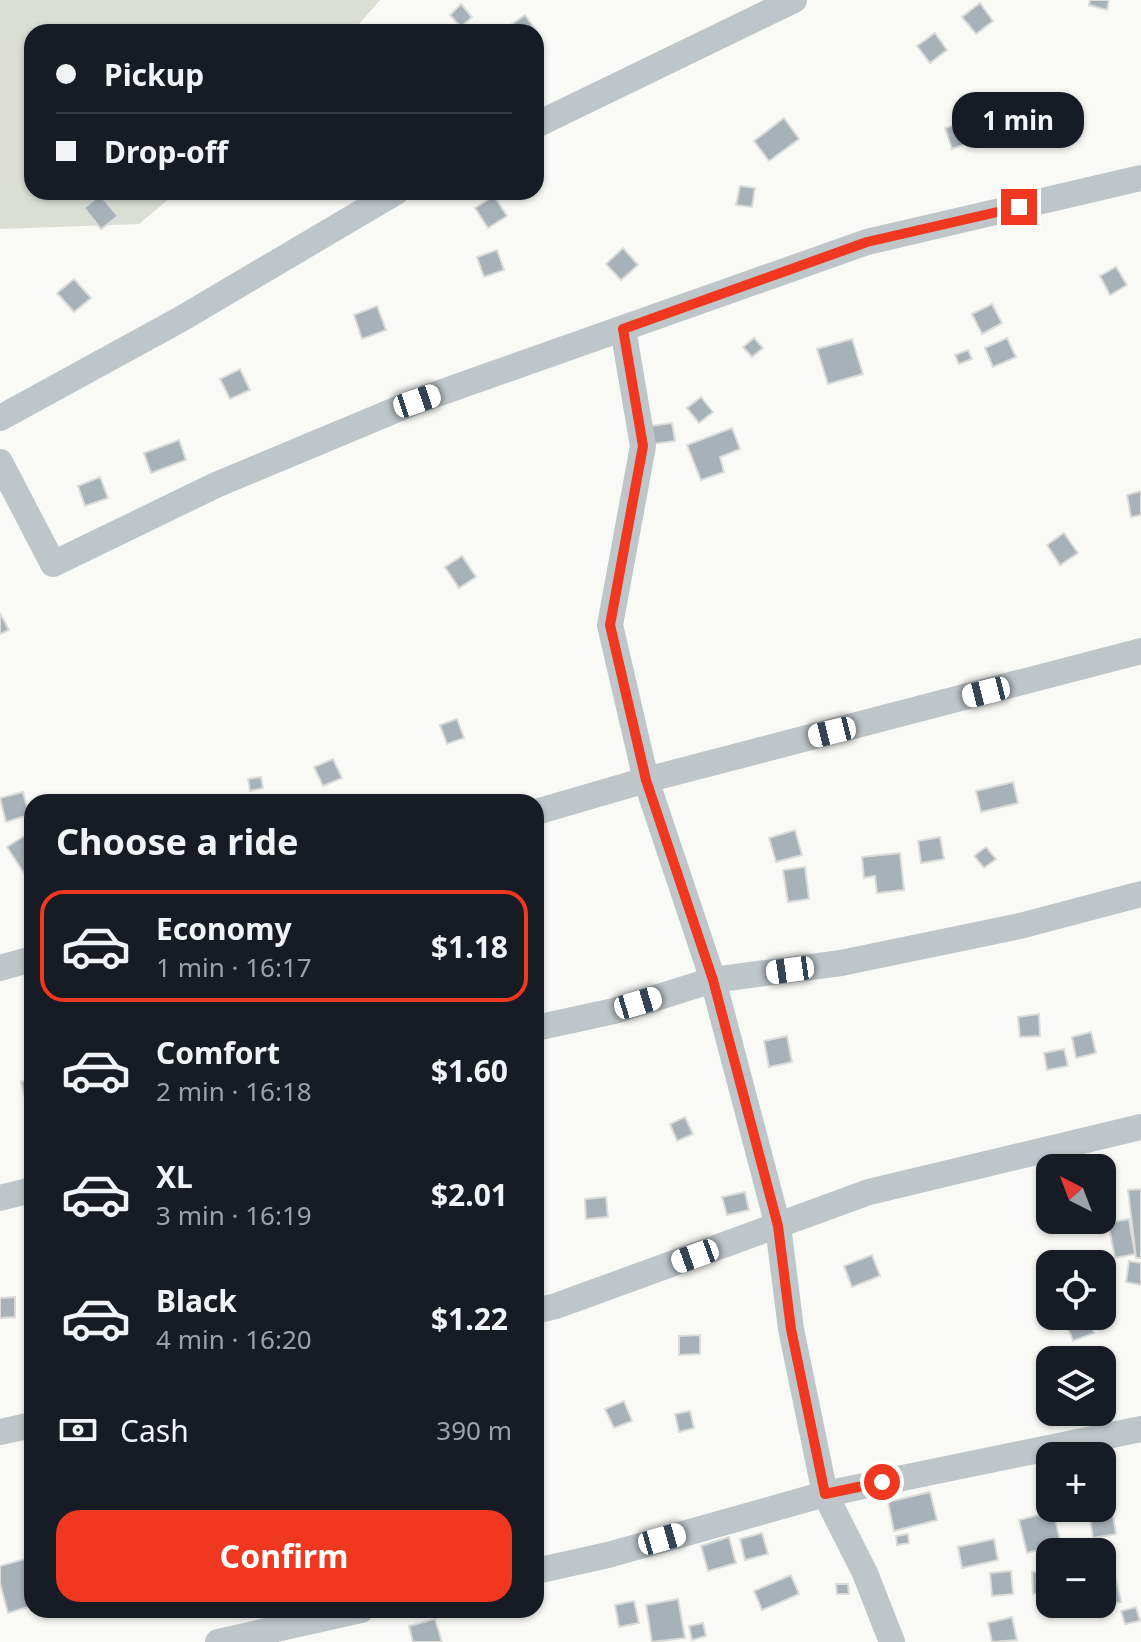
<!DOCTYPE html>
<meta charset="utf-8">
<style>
:root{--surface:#171b24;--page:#20242c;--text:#f1f3f6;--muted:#9ea1a6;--line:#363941;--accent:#f0371f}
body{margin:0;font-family:"Noto Sans",sans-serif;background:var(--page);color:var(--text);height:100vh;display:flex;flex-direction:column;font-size:30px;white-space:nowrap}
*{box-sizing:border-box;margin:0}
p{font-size:26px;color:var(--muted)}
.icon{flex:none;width:44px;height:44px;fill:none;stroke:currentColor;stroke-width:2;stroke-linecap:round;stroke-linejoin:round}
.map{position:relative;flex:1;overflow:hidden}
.side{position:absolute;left:24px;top:794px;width:520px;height:824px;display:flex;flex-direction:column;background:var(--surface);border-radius:24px;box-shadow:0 2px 6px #0004}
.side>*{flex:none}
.banner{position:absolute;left:24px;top:24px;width:520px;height:176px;border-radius:24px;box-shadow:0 2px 6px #0004;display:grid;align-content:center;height:176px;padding:0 32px;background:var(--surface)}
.needle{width:52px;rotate:318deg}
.controls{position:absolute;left:1036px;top:1154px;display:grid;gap:16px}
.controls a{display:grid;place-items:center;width:80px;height:80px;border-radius:16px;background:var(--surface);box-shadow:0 2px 6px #0004;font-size:40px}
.end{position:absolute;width:36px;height:36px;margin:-18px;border:10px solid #f0371f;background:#fff;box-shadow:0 0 0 4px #fff}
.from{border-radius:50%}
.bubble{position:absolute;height:56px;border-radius:24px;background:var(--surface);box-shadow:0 2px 6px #0004;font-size:26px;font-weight:700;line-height:56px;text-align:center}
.car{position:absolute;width:24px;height:48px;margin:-24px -12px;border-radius:10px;box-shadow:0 0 6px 2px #0007;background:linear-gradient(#fff 24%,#345 0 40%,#fff 0 76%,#345 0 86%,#fff 0)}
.banner b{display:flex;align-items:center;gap:28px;height:76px;font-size:30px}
.banner b+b{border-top:2px solid var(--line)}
.banner i{width:20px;height:20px;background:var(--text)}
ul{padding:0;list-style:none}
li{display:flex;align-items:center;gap:24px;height:112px;margin:0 16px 12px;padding:0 16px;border:4px solid transparent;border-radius:24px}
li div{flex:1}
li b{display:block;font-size:30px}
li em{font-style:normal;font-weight:700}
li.selected{border-color:var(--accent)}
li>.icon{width:72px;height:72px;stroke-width:1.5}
h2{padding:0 32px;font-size:36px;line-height:96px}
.pay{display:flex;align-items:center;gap:20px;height:88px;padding:0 32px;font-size:30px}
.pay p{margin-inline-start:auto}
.primary-button{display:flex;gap:16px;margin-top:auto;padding:16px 32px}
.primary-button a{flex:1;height:92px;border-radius:24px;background:var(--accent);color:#fff;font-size:32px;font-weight:700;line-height:92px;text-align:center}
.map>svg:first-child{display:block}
.green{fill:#daded5}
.building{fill:#a6b2b7;stroke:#dbdbd9;stroke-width:2}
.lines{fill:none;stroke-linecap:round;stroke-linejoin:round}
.minor{stroke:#bfc6c9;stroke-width:26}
.route{stroke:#f0371f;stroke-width:10}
</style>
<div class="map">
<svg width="1141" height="1642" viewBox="0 0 1141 1642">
<rect width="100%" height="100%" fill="#f9f9f6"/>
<polygon class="green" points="0,0 380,0 352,32 32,32 32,192 177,192 139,224 0,229"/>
<g class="building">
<polygon points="1090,0 1109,0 1107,10 1089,5"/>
<polygon points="980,3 993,21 976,34 962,17"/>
<polygon points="461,4 472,17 461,27 450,15"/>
<polygon points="525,15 537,32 501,32"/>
<polygon points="935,33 947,50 930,63 917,46"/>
<polygon points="784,118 799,139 769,161 754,141"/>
<polygon points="965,121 972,142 952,149 945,128"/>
<polygon points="740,186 755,188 752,207 736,205"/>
<polygon points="100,195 118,216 101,229 84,208"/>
<polygon points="494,196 507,216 488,228 475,208"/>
<polygon points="623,248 638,265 621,280 606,264"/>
<polygon points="497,250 504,270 484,277 477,257"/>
<polygon points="1116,267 1127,285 1110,295 1100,276"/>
<polygon points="74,279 91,298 74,312 57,293"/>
<polygon points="992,304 1002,323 982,334 972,314"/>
<polygon points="377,306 386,330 362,339 354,315"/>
<polygon points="754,338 763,348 752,357 743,347"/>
<polygon points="1007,338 1016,357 993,367 985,348"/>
<polygon points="852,339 863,374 828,384 817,349"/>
<polygon points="968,350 972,359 959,364 955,355"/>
<polygon points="240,369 250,390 230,399 220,379"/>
<polygon points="701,397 713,412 699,423 687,408"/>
<polygon points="672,423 675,441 652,444 650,426"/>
<polygon points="732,428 740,449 720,457 724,472 701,480 687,445"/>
<polygon points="179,440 186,460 151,473 144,453"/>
<polygon points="100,477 108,498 85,506 78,486"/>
<polygon points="1141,491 1141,515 1131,517 1127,495"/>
<polygon points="1064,533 1078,553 1060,565 1047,545"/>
<polygon points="462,556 476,577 459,588 445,567"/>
<polygon points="0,613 9,630 0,634"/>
<polygon points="457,719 464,738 447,744 440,725"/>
<polygon points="333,759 342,778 323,786 314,767"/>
<polygon points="261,777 263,788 250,791 248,779"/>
<polygon points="1013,782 1018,803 981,812 976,791"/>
<polygon points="23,792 29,815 6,822 0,798"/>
<polygon points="795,830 802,855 776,862 769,838"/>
<polygon points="32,831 32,868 24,873 7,847"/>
<polygon points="940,837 944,859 921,863 918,841"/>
<polygon points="986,847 996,859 984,868 974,856"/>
<polygon points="900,853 904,890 877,893 875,876 864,878 862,857"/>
<polygon points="805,867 809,899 788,902 783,870"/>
<polygon points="1039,1014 1040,1036 1020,1037 1018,1017"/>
<polygon points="1091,1032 1096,1053 1076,1058 1072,1037"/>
<polygon points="787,1036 792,1062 769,1067 764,1041"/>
<polygon points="1064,1049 1068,1066 1047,1070 1044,1053"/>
<polygon points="32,1078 32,1100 26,1102 21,1082"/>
<polygon points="685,1117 693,1134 677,1141 670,1124"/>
<polygon points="1141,1189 1141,1258 1136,1258 1128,1190"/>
<polygon points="745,1192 749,1210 727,1215 722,1197"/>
<polygon points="606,1197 608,1217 586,1219 585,1199"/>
<polygon points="1129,1219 1135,1254 1115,1258 1108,1223"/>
<rect x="1077" y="1253" width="21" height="11"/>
<polygon points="872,1255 880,1276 852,1287 844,1266"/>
<polygon points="1129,1261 1141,1263 1141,1285 1126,1282"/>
<polygon points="1109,1281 1113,1298 1102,1300 1102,1283"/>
<polygon points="15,1297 15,1317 0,1318 0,1298"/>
<polygon points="1063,1316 1088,1316 1094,1333 1073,1341"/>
<polygon points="700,1335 700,1354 679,1355 679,1336"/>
<polygon points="624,1401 632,1421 614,1428 605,1409"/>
<polygon points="690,1411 694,1428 679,1432 675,1414"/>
<polygon points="930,1492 937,1520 894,1531 888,1502"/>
<polygon points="1112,1509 1116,1534 1093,1538 1089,1512"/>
<polygon points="1053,1511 1061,1544 1027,1553 1019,1520"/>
<polygon points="762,1533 768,1554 745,1560 740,1539"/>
<polygon points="908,1534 909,1543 897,1545 896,1536"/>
<polygon points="729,1537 736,1563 708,1571 701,1546"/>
<polygon points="994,1539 998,1560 962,1568 958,1547"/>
<polygon points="32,1557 32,1606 8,1613 0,1583 0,1566"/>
<polygon points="1111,1557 1121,1602 1098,1607 1098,1604 1102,1604 1102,1559"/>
<polygon points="1011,1571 1013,1594 992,1596 990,1573"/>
<polygon points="1050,1571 1050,1593 1033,1594 1032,1572"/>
<polygon points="791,1575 799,1594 762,1610 754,1591"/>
<polygon points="836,1584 848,1584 849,1594 837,1594"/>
<polygon points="678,1599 685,1638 652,1642 646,1605"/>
<polygon points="634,1601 639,1623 619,1627 615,1605"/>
<polygon points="1136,1607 1140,1621 1125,1624 1121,1611"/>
<polygon points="1012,1617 1017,1640 992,1642 988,1623"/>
<polygon points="435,1619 442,1642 413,1642 409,1626"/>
<polygon points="703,1623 706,1636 692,1640 689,1626"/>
</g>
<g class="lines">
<g class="minor">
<polyline points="536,125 794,0"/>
<polyline points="623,329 643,446 610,625 646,780 713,980 778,1226 791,1329 825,1494 865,1573 892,1642"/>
<polyline points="0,418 181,319 396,192"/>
<polyline points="0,462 53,564 216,485 417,401 867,242 1141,178"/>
<polyline points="536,812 646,780 1141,651"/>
<polyline points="0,968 32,959"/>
<polyline points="536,1028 614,1011 713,980 841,963 1020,926 1141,894"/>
<polyline points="0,1198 32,1190"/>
<polyline points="536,1311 556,1306 869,1192 1141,1127"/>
<polyline points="0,1432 32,1425"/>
<polyline points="536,1571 608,1555 825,1494 1141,1429"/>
<polyline points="218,1642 361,1610"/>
</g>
</g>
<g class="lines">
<polyline class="route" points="882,1482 825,1494 791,1329 778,1226 713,980 646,780 610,625 643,446 623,329 867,242 1019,207"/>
</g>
</svg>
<div class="controls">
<a><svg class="needle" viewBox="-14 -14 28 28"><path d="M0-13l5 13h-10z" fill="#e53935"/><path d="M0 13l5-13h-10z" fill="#9ea1a6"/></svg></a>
<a><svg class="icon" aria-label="locate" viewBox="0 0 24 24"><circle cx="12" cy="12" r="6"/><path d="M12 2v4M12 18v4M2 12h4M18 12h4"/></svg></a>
<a><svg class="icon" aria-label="layers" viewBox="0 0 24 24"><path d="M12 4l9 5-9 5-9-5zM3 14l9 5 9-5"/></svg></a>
<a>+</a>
<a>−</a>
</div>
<i class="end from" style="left:882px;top:1482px"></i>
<i class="end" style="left:1019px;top:207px"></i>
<div class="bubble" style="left:952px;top:92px;width:132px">1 min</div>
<i class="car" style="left:417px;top:401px;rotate:71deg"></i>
<i class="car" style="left:986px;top:692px;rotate:256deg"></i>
<i class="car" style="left:832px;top:732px;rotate:256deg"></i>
<i class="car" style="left:790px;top:970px;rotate:262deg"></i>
<i class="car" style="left:638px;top:1003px;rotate:73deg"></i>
<i class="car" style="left:695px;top:1256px;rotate:250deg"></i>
<i class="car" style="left:662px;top:1539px;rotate:74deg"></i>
<div class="banner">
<b><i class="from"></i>Pickup</b>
<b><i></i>Drop-off</b>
</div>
<section class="side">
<h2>Choose a ride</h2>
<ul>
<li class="selected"><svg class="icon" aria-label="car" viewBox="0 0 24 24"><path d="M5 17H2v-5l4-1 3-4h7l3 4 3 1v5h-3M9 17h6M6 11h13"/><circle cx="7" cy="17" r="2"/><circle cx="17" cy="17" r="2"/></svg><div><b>Economy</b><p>1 min · 16:17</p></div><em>$1.18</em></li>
<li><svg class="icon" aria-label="car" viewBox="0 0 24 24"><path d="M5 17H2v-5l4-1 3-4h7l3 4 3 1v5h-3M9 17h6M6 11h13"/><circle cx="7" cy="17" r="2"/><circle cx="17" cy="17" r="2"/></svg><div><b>Comfort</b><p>2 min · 16:18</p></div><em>$1.60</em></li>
<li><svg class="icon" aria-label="car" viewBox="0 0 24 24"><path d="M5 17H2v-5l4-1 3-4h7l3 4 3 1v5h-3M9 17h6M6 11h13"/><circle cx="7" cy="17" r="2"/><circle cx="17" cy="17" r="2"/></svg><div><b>XL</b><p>3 min · 16:19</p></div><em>$2.01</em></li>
<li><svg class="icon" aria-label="car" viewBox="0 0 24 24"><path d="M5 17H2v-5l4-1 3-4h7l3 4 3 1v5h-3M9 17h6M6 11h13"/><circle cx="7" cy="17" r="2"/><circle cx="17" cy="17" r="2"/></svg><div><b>Black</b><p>4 min · 16:20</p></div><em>$1.22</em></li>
</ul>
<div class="pay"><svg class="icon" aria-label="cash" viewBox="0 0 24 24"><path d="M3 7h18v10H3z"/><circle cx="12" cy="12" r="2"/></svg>Cash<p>390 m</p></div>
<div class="primary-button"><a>Confirm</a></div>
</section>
</div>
